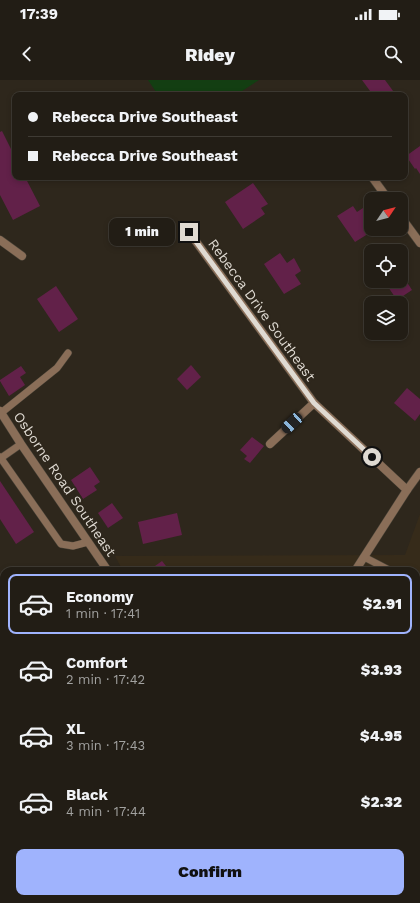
<!DOCTYPE html>
<meta charset="utf-8">
<style>
:root{--surface:#221d15;--page:#2a261e;--text:#f1f3f6;--muted:#a2a2a0;--line:#3f3b34;--accent:#9fb3fd}
body{margin:0;font-family:"Work Sans",sans-serif;background:var(--page);color:var(--text);height:100vh;display:flex;flex-direction:column;font-size:15px;white-space:nowrap}
*{box-sizing:border-box;margin:0}
p{font-size:13px;color:var(--muted)}
.icon{flex:none;width:22px;height:22px;fill:none;stroke:currentColor;stroke-width:2;stroke-linecap:round;stroke-linejoin:round}
.map{position:relative;flex:1;overflow:hidden}
.details{position:absolute;left:0px;top:487px;width:420px;height:336px;display:flex;flex-direction:column;background:var(--surface);border-radius:12px 12px 0 0;box-shadow:0 2px 6px #0003,0 0 0 1px var(--line)}
.details>*{flex:none}
.hud{position:absolute;left:12px;top:12px;width:396px;height:88px;border-radius:8px;box-shadow:0 2px 6px #0003,0 0 0 1px var(--line);display:grid;align-content:center;height:88px;padding:0 16px;background:var(--surface)}
.needle{width:26px;rotate:55deg}
.controls{position:absolute;left:364px;top:112px;display:grid;gap:8px}
.controls a{display:grid;place-items:center;width:44px;height:44px;border-radius:8px;background:var(--surface);box-shadow:0 2px 6px #0003,0 0 0 1px var(--line);font-size:20px}
.end{position:absolute;width:18px;height:18px;margin:-9px;border:5px solid #dfdad2;background:#111;box-shadow:0 0 0 2px #111}
.from{border-radius:50%}
.bubble{position:absolute;height:28px;border-radius:8px;background:var(--surface);box-shadow:0 2px 6px #0003,0 0 0 1px var(--line);font-size:13px;font-weight:800;line-height:28px;text-align:center}
.car{position:absolute;width:12px;height:24px;margin:-12px -6px;border-radius:5px;box-shadow:0 0 3px 1px #0007;background:linear-gradient(#222 24%,#8ab4d8 0 40%,#222 0 76%,#8ab4d8 0 86%,#222 0)}
.hud b{display:flex;align-items:center;gap:14px;height:38px;font-size:15px}
.hud b+b{border-top:1px solid var(--line)}
.hud i{width:10px;height:10px;background:var(--text)}
ul{padding:7px 0 0;list-style:none}
li{display:flex;align-items:center;gap:12px;height:60px;margin:0 8px 6px;padding:0 8px;border:2px solid transparent;border-radius:8px}
li div{flex:1}
li b{display:block;font-size:15px}
li em{font-style:normal;font-weight:800}
li.active{border-color:var(--accent)}
li>.icon{width:36px;height:36px;stroke-width:1.5}
.cta{display:flex;gap:8px;margin-top:auto;padding:8px 16px}
.cta a{flex:1;height:46px;border-radius:8px;background:var(--accent);color:#111;font-size:16px;font-weight:800;line-height:46px;text-align:center}
.status{display:flex;justify-content:space-between;align-items:center;height:28px;padding:0 20px;background:var(--surface);direction:ltr}
.status svg{height:11px;fill:currentColor}
header{display:flex;justify-content:space-between;align-items:center;height:52px;padding:0 16px;background:var(--surface);font-size:18px;font-weight:800}
.map>svg:first-child{display:block}
.built{fill:#362b1a}
.green{fill:#133e12}
.building{fill:#622149}
.lines{fill:none;stroke-linecap:round;stroke-linejoin:round}
.lane-casing{stroke:#4a4439;stroke-width:8}
.street-casing{stroke:#4a4439;stroke-width:9}
.primary-casing{stroke:#4a4439;stroke-width:11}
.lane{stroke:#8a6e58;stroke-width:7}
.street{stroke:#8a6e58;stroke-width:8}
.primary{stroke:#edb485;stroke-width:10}
.route{stroke:#dfdad2;stroke-width:5}
.labels{text-anchor:middle;dominant-baseline:central;stroke-width:4;stroke-linejoin:round;paint-order:stroke}
.street-label{font-size:14px;fill:#dfdad2;stroke:#2e271c}
</style>
<div class="status"><b>17:39</b><svg viewBox="0 0 49 12"><path d="M0 12V9h3v3zM5 12V6h3v6zM10 12V3h3v9zM15 12V0h3v12zM26 1h20v11H26zM47 4h2v5h-2z"/></svg></div>
<header><svg class="icon" aria-label="back" viewBox="0 0 24 24"><path d="M15 5l-7 7 7 7"/></svg>Ridey<svg class="icon" aria-label="search" viewBox="0 0 24 24"><circle cx="10" cy="10" r="6"/><path d="M15 15l6 6"/></svg></header>
<div class="map">
<svg width="420" height="823" viewBox="0 0 420 823">
<rect width="100%" height="100%" fill="#2e271c"/>
<polygon class="built" points="420,434 420,823 0,823 0,572 4,572 4,819 416,819 416,491 123,491 115,476 405,475"/>
<polygon class="green" points="148,0 259,0 236,15 158,15"/>
<g class="building">
<polygon points="362,0 385,0 396,15 373,15"/>
<polygon points="2,51 15,77 15,97 25,97 40,126 13,140 0,115 0,52"/>
<polygon points="420,66 420,94 416,88 415,89 406,76"/>
<polygon points="253,103 268,124 261,128 265,134 243,149 225,122"/>
<polygon points="353,126 357,132 363,128 369,137 364,140 371,152 355,162 337,136"/>
<polygon points="280,173 287,183 294,178 301,191 295,195 301,204 284,214 264,184"/>
<polygon points="401,193 412,210 397,220 384,201 401,201"/>
<polygon points="56,206 78,239 59,252 37,219"/>
<polygon points="191,285 201,297 187,310 177,299"/>
<polygon points="21,286 26,293 20,297 25,305 9,316 0,301 0,300"/>
<polygon points="407,308 420,319 420,334 415,341 394,323"/>
<polygon points="252,357 264,366 250,383 244,379 247,376 240,370"/>
<polygon points="90,387 100,402 94,406 97,410 83,419 71,400"/>
<polygon points="0,401 34,452 16,464 0,439"/>
<polygon points="112,423 123,438 108,448 98,433"/>
<polygon points="177,433 182,455 143,464 138,442"/>
<polygon points="162,481 170,491 148,491"/>
</g>
<g class="lines">
<defs>
<g id="lane">
<polyline points="1,333 57,288 68,273"/>
<polyline points="0,377 61,464 73,466 88,462"/>
<polyline points="1,378 21,364"/>
<polyline points="364,477 391,491"/>
<polyline points="416,504 420,506"/>
<polyline points="416,611 420,604"/>
<polyline points="416,783 420,786"/>
<polyline points="145,819 153,823"/>
<polyline points="378,819 383,823"/>
<polyline points="137,823 139,819"/>
<polyline points="213,823 216,819"/>
</g>
<g id="street">
<polyline points="372,97 388,119"/>
<polyline points="401,137 420,163"/>
<polyline points="189,152 314,323 407,410"/>
<polyline points="0,160 22,176"/>
<polyline points="0,331 21,364 108,491"/>
<polyline points="270,364 314,323"/>
<polyline points="355,491 407,410 420,392"/>
<polyline points="0,680 4,686"/>
<polyline points="91,819 94,823"/>
</g>
<g id="primary">
<polyline points="0,552 4,552"/>
<polyline points="416,564 420,564"/>
<polyline points="0,576 4,577"/>
<polyline points="416,587 420,588"/>
<polyline points="416,598 420,599"/>
</g>
</defs>
<use href="#lane" class="lane-casing"/>
<use href="#street" class="street-casing"/>
<use href="#primary" class="primary-casing"/>
<use href="#lane" class="lane"/>
<use href="#street" class="street"/>
<use href="#primary" class="primary"/>
</g>
<g class="lines">
<polyline class="route" points="189,152 314,323 372,377"/>
</g>
<g class="labels">
<g class="street-label">
<text transform="translate(262 230) rotate(54)">Rebecca Drive Southeast</text>
<text transform="translate(65 404) rotate(56)">Osborne Road Southeast</text>
</g>
</g>
</svg>
<div class="controls">
<a><svg class="needle" viewBox="-14 -14 28 28"><path d="M0-13l5 13h-10z" fill="#e53935"/><path d="M0 13l5-13h-10z" fill="#a2a2a0"/></svg></a>
<a><svg class="icon" aria-label="locate" viewBox="0 0 24 24"><circle cx="12" cy="12" r="6"/><path d="M12 2v4M12 18v4M2 12h4M18 12h4"/></svg></a>
<a><svg class="icon" aria-label="layers" viewBox="0 0 24 24"><path d="M12 4l9 5-9 5-9-5zM3 14l9 5 9-5"/></svg></a>
</div>
<i class="end from" style="left:372px;top:377px"></i>
<i class="end" style="left:189px;top:152px"></i>
<div class="bubble" style="left:109px;top:138px;width:66px">1 min</div>
<i class="car" style="left:292px;top:343px;rotate:227deg"></i>
<div class="hud">
<b><i class="from"></i>Rebecca Drive Southeast</b>
<b><i></i>Rebecca Drive Southeast</b>
</div>
<section class="details">
<ul>
<li class="active"><svg class="icon" aria-label="car" viewBox="0 0 24 24"><path d="M5 17H2v-5l4-1 3-4h7l3 4 3 1v5h-3M9 17h6M6 11h13"/><circle cx="7" cy="17" r="2"/><circle cx="17" cy="17" r="2"/></svg><div><b>Economy</b><p>1 min · 17:41</p></div><em>$2.91</em></li>
<li><svg class="icon" aria-label="car" viewBox="0 0 24 24"><path d="M5 17H2v-5l4-1 3-4h7l3 4 3 1v5h-3M9 17h6M6 11h13"/><circle cx="7" cy="17" r="2"/><circle cx="17" cy="17" r="2"/></svg><div><b>Comfort</b><p>2 min · 17:42</p></div><em>$3.93</em></li>
<li><svg class="icon" aria-label="car" viewBox="0 0 24 24"><path d="M5 17H2v-5l4-1 3-4h7l3 4 3 1v5h-3M9 17h6M6 11h13"/><circle cx="7" cy="17" r="2"/><circle cx="17" cy="17" r="2"/></svg><div><b>XL</b><p>3 min · 17:43</p></div><em>$4.95</em></li>
<li><svg class="icon" aria-label="car" viewBox="0 0 24 24"><path d="M5 17H2v-5l4-1 3-4h7l3 4 3 1v5h-3M9 17h6M6 11h13"/><circle cx="7" cy="17" r="2"/><circle cx="17" cy="17" r="2"/></svg><div><b>Black</b><p>4 min · 17:44</p></div><em>$2.32</em></li>
</ul>
<div class="cta"><a>Confirm</a></div>
</section>
</div>
